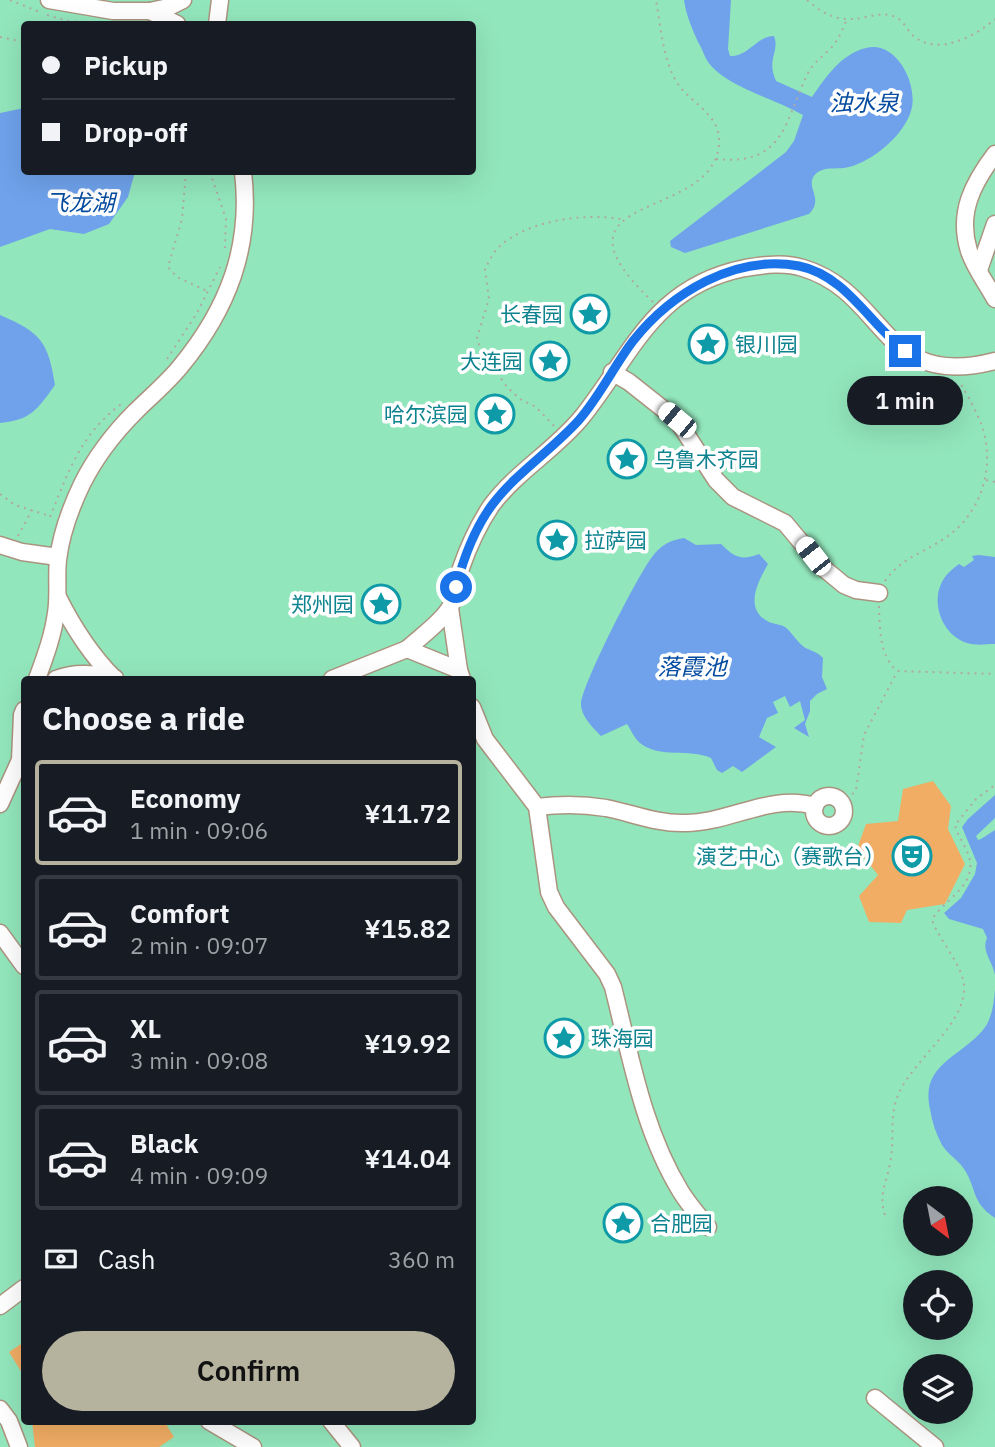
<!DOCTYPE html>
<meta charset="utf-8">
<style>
:root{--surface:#171b24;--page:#20242c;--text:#f1f3f6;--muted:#9ea1a6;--line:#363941;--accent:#b5b39d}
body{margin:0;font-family:"IBM Plex Sans","Noto Sans SC",sans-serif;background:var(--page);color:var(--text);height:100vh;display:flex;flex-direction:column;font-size:26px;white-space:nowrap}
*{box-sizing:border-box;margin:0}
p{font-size:23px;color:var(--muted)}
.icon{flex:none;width:38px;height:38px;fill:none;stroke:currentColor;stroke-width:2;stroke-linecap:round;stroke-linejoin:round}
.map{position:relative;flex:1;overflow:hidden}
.details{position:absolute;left:21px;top:676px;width:455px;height:749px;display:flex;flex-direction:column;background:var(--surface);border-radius:7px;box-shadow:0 7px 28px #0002}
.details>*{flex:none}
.guide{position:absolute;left:21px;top:21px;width:455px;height:154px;border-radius:7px;box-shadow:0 7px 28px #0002;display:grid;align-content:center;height:154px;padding:0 21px;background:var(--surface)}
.needle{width:46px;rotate:148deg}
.tools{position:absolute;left:903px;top:1186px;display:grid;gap:14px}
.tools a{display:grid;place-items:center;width:70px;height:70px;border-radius:50%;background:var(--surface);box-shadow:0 7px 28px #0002;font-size:35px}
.end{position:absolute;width:32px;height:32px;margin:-16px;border:9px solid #1a73e8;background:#fff;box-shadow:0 0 0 4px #fff}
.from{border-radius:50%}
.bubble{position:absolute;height:49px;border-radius:24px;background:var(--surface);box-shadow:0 7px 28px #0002;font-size:23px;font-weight:600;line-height:49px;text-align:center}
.car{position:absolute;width:21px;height:42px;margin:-21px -10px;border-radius:9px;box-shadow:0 0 5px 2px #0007;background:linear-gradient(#fff 24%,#345 0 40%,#fff 0 76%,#345 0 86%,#fff 0)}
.guide b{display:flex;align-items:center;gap:24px;height:66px;font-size:26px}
.guide b+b{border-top:2px solid var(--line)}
.guide i{width:18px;height:18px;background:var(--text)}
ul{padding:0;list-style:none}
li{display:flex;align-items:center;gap:21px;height:105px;margin:0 14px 10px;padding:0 7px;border:4px solid var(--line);border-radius:7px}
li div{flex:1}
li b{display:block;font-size:26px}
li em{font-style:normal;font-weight:600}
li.active{border-color:var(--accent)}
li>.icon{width:63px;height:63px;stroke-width:1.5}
h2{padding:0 21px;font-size:32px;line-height:84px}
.pay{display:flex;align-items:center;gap:18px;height:77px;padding:0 21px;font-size:26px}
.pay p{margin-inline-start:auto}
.button{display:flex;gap:14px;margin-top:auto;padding:14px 21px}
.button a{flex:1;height:80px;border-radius:42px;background:var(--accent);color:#111;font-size:28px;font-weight:600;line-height:80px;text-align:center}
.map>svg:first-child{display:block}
.green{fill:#92e6bc;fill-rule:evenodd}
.water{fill:#6fa2eb}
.building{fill:#f1ad64}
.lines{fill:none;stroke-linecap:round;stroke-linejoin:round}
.minor-casing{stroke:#aa947f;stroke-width:19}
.path{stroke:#afa9a3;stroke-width:2;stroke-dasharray:2 5;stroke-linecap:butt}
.minor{stroke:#fff;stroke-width:16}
.route{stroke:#1a73e8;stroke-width:9}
.labels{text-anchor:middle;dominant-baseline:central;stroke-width:7;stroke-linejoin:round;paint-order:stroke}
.culture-label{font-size:21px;fill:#0d838f;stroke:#fff;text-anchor:end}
.water-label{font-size:23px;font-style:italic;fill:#054ca0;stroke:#fff}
</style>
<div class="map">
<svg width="995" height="1447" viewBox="0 0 995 1447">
<rect width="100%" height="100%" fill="#fdf8f3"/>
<path class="green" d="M0,0H995V1447H0ZM24,24H472V172H24ZM24,679H472V1421H24ZM915,1199H961V1244H915ZM915,1283H961V1328H915ZM915,1367H961V1412H915Z"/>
<g class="water">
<path d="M684,0H731L728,49L730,56C748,57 757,36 774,36C780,52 766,59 776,81L812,97C826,77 841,54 866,48C897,40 919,86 911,111C904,135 873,161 849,167C840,170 827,166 818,172C801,185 826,197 809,214L685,253L671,247L670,241L786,152L794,141L803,115C776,99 726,87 708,62C704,56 702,48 698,42C692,28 686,15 684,0Z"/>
<polygon points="24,108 24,172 135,172 128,197 109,224 84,234 50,229 0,247 0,113"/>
<path d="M0,315C41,333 48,341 55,385C37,410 31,420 0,423Z"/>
<path d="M684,538L696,545L721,544C734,557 741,561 759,554L768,564C758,582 743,609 769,622C774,624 780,624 785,627C792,632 796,641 804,647C811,651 818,652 823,658L822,677L827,689L817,694L810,701V711L805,724L809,737L794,728L805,720L800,701L790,707L785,696L773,702L778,713L767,718L759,737L776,747L742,772L733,766L722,773L717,770L711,758C689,748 660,759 640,743C634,738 631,730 627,724L601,736C593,728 581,716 581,704C582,684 638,575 652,557C661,545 670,540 684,538Z"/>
<path d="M979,555L995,557V644C986,644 976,646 967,643C944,636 931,606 941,584C945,575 952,569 959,564L964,567L974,560L972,556Z"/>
<path d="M995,795V818L976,836L978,840L981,839L995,830V975C993,962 981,951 987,938L983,929L949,919L944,913L961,898L975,874L977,863L962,827L968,819Z"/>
<path d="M995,989V1218C969,1201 978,1186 961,1165C955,1158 947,1153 942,1145C936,1134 932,1122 930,1109C920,1065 959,1058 983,1030C992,1019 994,1003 995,989Z"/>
</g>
<g class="building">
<polygon points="933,781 951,806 948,829 965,864 945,904 907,910 901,923 869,922 859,896 878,875 857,849 866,824 898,821 903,789"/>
<polygon points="24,1342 24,1376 9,1352"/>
<polygon points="32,1421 164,1421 174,1437 159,1447 35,1447"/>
</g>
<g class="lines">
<defs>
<g id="minor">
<polyline points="49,0 113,11 150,11 177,24"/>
<polyline points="150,11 169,7 183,0"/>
<polyline points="217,24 220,0"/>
<path d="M995,154C973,183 957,213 969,251C974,267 987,284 995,299"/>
<polyline points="979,270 995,224"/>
<polyline points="612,372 629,382 677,420 716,480 733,497 785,523 821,566 844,585 856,590 879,593"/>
<polyline points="0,545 22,552 58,557"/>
<path d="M58,597C73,627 90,654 114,678"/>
<polyline points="450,608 459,670"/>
<path d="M37,679C45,657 53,636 56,613C59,595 56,578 58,560C61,534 71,507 82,484C95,458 114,433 135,412C150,397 167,383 180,367C228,309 252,247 243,172"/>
<path d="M56,679C76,671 94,674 115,678"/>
<polyline points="332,679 407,649"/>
<path d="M462,679L459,670L407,649C420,637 439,624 449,609C456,598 457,580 461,568C468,548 479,524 491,506C516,472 555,450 582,417C633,353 654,286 745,268C764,265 784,262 803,268C887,293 880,391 995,361"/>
<path d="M472,707L485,739L537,807L549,892L556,907L607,974L613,987C631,1058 643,1130 681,1192C689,1205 699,1216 708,1227"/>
<circle cx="829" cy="811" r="15"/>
<polyline points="0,804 20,760 22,715 24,710"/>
<path d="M537,807C560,804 582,804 606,808C632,813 657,824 685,823C730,823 770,793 815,806"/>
<polyline points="0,933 24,966"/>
<polyline points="0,1306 24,1288"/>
<polyline points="875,1398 935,1447"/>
<polyline points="0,1409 9,1421 19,1447"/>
<polyline points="209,1421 253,1447"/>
<polyline points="331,1421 352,1447"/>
</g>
</defs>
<use href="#minor" class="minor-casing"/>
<g class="path">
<polyline points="10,0 42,13"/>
<path d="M807,0C825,16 841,23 866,17C875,15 884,13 893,16C904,19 907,32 916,38C940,55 976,36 995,19"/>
<polyline points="47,15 68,21 101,24"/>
<polyline points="0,37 24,42"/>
<path d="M716,159C785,166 784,122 808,73C813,63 822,57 830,49C838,41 842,31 846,21"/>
<polyline points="186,172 182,219 168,267 177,277 207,291"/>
<polyline points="210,172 226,219 225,248"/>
<path d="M653,302C531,187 724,225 719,137C717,115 692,102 680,87C663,64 661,28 656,0"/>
<polyline points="167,359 197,313 220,267"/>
<path d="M554,426L536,407L520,399L507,387L480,348L477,338L489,299L485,269C489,262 493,252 500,246C529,220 584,213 621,219"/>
<polyline points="986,480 995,482"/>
<polyline points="0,494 15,505 50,516"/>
<path d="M50,517C69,470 81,433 124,402"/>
<polyline points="18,536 32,510"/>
<path d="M885,581C902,557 922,554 945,538C980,515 995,470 983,429C977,412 968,396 959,381"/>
<path d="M879,606C880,629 879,655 897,671L995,674"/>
<polyline points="843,805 856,790 864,735 897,672"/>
<path d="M885,1215C878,1195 887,1182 890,1163C895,1139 889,1117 898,1095C914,1059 960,1029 964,992C967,969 939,941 932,920C942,901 974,888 970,861C968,848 958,838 955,825L976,799L995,785"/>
</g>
<use href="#minor" class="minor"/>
</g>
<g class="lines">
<path class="route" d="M456,587C463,560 475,528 492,505C516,473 552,450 579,420C600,396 614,366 633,341C671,293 735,254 799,266C845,275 870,324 905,351"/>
</g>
<defs>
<symbol id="sight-ring" viewBox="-11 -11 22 22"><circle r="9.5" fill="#fff" stroke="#0f9aa8" stroke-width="1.5"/><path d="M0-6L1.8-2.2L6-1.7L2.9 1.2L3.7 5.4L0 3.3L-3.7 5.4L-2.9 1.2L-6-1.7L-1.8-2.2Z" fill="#0f9aa8"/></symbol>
<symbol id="theatre-ring" viewBox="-11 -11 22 22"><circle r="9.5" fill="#fff" stroke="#0f9aa8" stroke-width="1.5"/><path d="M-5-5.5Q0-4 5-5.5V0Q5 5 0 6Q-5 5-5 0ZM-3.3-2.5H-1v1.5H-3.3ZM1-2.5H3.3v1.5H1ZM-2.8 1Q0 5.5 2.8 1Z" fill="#0f9aa8"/></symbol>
</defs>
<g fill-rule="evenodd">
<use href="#sight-ring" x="568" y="292" width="44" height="44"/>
<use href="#sight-ring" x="686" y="322" width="44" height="44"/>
<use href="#sight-ring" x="528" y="339" width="44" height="44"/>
<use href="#sight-ring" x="473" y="392" width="44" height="44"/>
<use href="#sight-ring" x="605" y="437" width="44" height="44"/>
<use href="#sight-ring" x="535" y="518" width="44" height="44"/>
<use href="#sight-ring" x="359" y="582" width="44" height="44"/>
<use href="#theatre-ring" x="890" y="834" width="44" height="44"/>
<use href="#sight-ring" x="542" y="1016" width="44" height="44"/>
<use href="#sight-ring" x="601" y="1201" width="44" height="44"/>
</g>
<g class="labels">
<g class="culture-label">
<text x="563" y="314">长春园</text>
<text x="735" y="344" text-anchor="start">银川园</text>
<text x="523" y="361">大连园</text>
<text x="468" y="414">哈尔滨园</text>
<text x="654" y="459" text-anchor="start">乌鲁木齐园</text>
<text x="584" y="540" text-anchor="start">拉萨园</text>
<text x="354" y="604">郑州园</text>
<text x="885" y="856">演艺中心（赛歌台）</text>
<text x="591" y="1038" text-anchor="start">珠海园</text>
<text x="650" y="1223" text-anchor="start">合肥园</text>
</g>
<g class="water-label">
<text x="864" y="102">浊水泉</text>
<text x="80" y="202">飞龙湖</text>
<text x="692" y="666">落霞池</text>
</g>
</g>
</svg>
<div class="tools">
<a><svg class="needle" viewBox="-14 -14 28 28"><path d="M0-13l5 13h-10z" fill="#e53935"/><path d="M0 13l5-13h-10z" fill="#9ea1a6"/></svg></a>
<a><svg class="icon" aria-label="locate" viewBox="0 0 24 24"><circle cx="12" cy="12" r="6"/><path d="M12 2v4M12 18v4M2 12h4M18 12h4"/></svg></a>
<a><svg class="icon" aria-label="layers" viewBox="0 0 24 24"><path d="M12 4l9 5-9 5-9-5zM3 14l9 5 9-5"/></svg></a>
</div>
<i class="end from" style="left:456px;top:587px"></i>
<i class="end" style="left:905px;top:351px"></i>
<div class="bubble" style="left:847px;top:376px;width:116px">1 min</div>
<i class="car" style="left:677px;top:420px;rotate:310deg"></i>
<i class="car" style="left:813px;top:556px;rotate:322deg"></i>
<div class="guide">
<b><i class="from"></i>Pickup</b>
<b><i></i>Drop-off</b>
</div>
<section class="details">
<h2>Choose a ride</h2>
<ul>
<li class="active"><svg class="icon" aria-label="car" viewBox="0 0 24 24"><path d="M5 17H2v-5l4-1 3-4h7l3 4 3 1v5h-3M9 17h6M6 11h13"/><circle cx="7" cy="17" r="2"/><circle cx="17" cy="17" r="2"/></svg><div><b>Economy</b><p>1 min · 09:06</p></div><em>¥11.72</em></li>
<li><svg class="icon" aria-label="car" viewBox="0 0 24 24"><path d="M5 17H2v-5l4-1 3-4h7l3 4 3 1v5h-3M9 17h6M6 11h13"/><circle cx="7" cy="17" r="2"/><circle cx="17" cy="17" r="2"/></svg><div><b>Comfort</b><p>2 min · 09:07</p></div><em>¥15.82</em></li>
<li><svg class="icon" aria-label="car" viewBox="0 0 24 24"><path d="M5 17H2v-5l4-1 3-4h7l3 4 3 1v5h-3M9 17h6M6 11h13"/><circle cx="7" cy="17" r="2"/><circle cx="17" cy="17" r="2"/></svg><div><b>XL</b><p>3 min · 09:08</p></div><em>¥19.92</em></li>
<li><svg class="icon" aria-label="car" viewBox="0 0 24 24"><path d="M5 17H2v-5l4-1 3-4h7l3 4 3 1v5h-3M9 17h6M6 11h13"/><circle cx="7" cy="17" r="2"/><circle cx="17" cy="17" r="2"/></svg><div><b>Black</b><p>4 min · 09:09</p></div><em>¥14.04</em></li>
</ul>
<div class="pay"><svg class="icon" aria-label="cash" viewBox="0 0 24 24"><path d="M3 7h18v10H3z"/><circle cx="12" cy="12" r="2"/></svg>Cash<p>360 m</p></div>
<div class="button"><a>Confirm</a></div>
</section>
</div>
